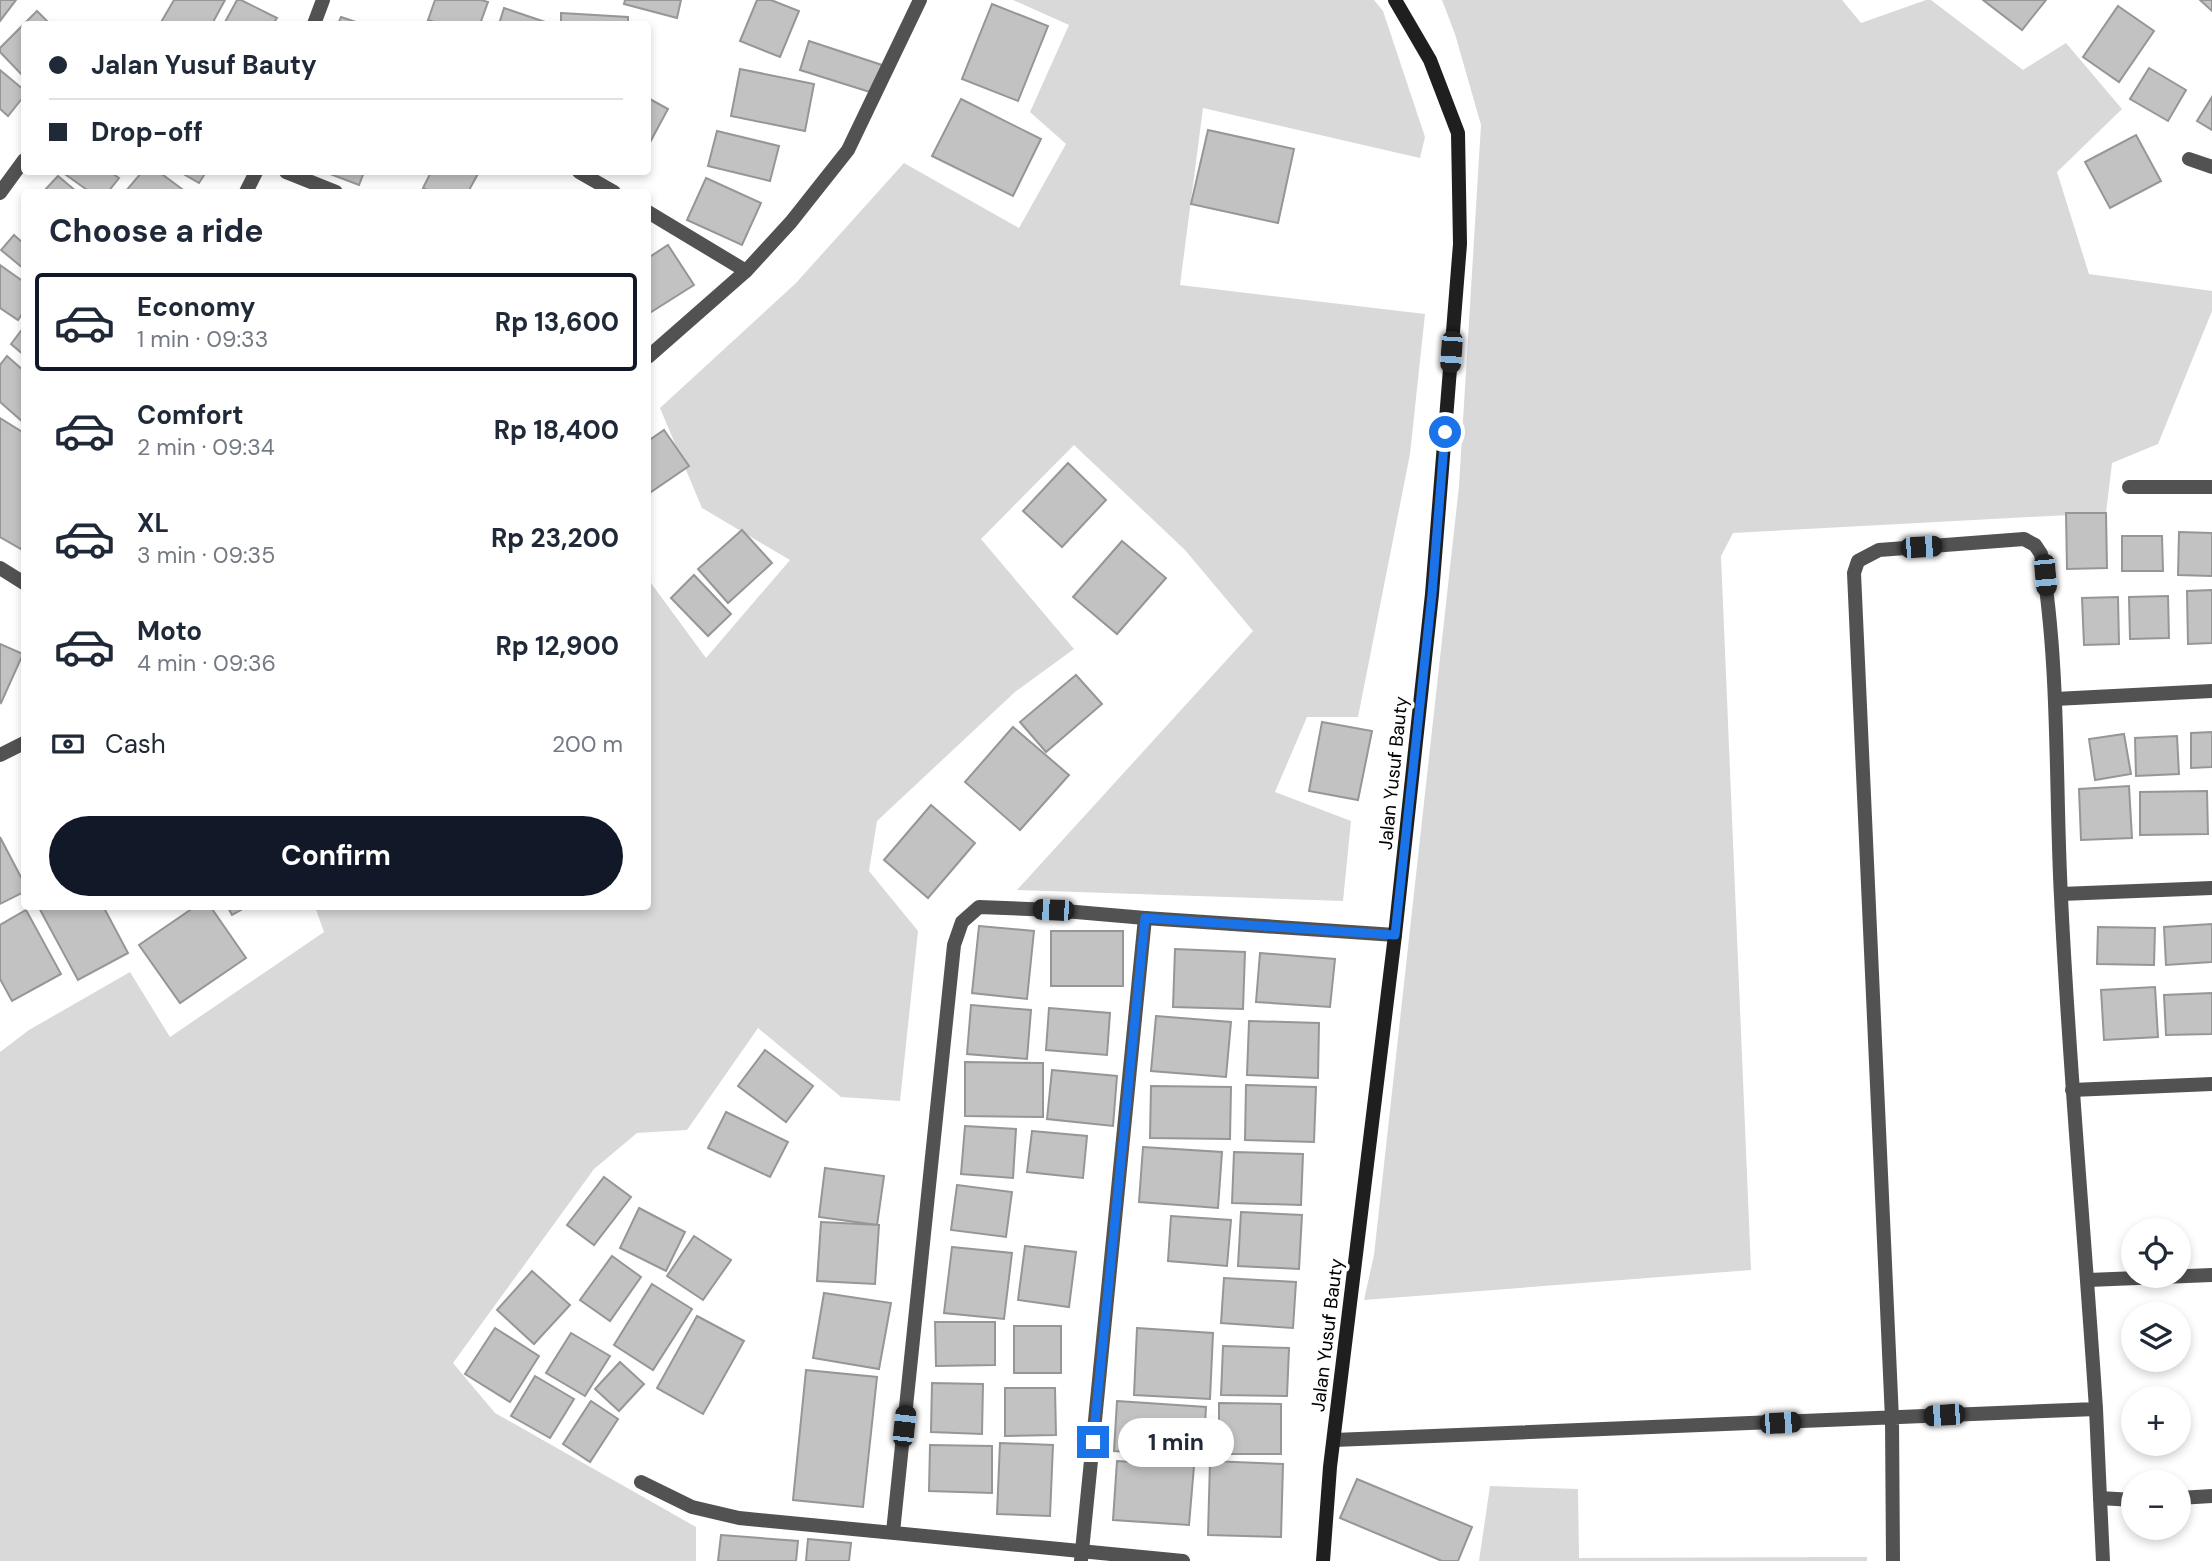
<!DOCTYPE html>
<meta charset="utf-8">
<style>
:root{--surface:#fff;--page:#f2f2f3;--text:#1f2937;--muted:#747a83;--line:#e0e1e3;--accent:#111827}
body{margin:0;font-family:"DM Sans",sans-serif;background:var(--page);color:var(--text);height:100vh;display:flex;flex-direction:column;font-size:26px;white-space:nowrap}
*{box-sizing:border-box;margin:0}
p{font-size:23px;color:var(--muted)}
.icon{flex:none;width:38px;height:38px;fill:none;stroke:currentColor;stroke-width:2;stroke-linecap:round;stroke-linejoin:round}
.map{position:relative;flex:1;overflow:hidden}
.details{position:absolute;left:21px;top:189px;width:630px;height:721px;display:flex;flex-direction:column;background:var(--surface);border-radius:7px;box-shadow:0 4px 10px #0003}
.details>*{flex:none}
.banner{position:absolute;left:21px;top:21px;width:630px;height:154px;border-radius:7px;box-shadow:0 4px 10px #0003;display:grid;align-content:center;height:154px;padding:0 28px;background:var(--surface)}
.controls{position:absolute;left:2121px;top:1218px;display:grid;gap:14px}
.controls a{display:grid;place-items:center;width:70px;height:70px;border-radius:50%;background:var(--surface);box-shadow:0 4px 10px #0003;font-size:35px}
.end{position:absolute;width:32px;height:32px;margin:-16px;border:9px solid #1a73e8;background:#fff;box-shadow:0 0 0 4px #fff}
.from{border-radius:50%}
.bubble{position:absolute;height:49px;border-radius:24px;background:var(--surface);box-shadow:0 4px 10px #0003;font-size:23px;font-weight:700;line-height:49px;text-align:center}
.car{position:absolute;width:21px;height:42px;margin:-21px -10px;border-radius:9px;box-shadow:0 0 5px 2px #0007;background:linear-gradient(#222 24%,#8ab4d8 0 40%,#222 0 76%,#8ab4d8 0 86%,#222 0)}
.banner b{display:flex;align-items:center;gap:24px;height:66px;font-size:26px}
.banner b+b{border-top:2px solid var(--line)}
.banner i{width:18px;height:18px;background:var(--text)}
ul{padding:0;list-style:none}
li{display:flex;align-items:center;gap:21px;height:98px;margin:0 14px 10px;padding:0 14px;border:4px solid transparent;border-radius:7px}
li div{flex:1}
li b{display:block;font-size:26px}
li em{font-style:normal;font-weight:700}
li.on{border-color:var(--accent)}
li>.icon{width:63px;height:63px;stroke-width:1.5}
h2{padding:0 28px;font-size:32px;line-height:84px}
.pay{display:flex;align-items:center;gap:18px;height:77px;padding:0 28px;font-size:26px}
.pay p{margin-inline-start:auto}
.button{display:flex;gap:14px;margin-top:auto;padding:14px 28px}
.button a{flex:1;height:80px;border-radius:42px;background:var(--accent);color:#fff;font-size:28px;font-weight:700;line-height:80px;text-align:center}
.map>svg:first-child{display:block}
.green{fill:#d9d9d9}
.building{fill:#c2c2c2;stroke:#969696;stroke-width:2}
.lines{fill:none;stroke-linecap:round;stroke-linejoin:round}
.street{stroke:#525252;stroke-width:14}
.secondary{stroke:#1f1f1f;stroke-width:14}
.route{stroke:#1a73e8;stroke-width:9}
.labels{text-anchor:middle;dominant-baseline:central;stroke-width:7;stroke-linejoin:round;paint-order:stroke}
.street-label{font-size:19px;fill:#000;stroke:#fff}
</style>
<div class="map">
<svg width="2212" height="1561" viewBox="0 0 2212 1561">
<rect width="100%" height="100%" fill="#fff"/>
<g class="green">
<polygon points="1013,0 1374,0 1383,11 1425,137 1420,158 1203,108 1180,285 1425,314 1410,454 1358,717 1307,717 1275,792 1351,821 1343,901 1017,890 1253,631 1185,550 1074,445 981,539 1074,649 1015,692 877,821 869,871 918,931 900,1101 841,1097 758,1028 687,1130 637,1133 594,1169 453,1363 495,1413 696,1527 696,1561 0,1561 0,1052 29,1030 130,972 170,1037 324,932 315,907 648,906 648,579 706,658 790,560 702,508 660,408 796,283 904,163 1019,228 1066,144 1030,112 1069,25"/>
<polygon points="1442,0 1842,0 1861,23 1926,0 1931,0 2023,70 2066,43 2122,109 2057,172 2089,274 2212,291 2212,311 2158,444 2112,463 2106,513 1733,533 1721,556 1751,1270 1364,1300 1374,1255 1459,486 1481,125 1455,34"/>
<polygon points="1490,1486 1578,1489 1579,1558 1867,1557 1867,1561 1479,1561"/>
</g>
<g class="building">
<polygon points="0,0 16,0 0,21"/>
<polygon points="174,0 225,0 212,24 160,24"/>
<polygon points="237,0 241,0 277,18 273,24 224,24"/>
<polygon points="435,0 481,0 488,2 480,24 441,24 428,20"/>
<polygon points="625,0 681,0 677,18 624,4"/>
<polygon points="757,0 771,0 799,11 780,57 740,41"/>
<polygon points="1983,0 2046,0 2022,30"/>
<polygon points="2200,0 2212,0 2212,11"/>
<polygon points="992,4 1048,26 1018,101 962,79"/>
<polygon points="2118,6 2154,31 2119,82 2083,57"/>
<polygon points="504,8 551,24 499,24"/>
<polygon points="37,11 50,24 24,24 24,77 0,52 0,48"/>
<polygon points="561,13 628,17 628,24 561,24"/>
<polygon points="341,17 362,24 338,24"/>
<polygon points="809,41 882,65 873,93 800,70"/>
<polygon points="2149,68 2186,90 2168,121 2130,99"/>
<polygon points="740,69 814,84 805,131 731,116"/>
<polygon points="0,70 24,90 24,96 8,116 0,109"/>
<polygon points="2212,97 2212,130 2197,121"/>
<polygon points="648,98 668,109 648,146"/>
<polygon points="961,99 1041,139 1013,196 932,156"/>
<polygon points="1208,130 1294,149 1278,223 1191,204"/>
<polygon points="717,131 779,146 770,181 708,166"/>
<polygon points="2136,135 2161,181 2110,208 2085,162"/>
<polygon points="62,172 110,172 119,178 108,192 90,192"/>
<polygon points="142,172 159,172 186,192 125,192"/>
<polygon points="180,172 206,172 199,183"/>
<polygon points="325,172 364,172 359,185"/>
<polygon points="431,172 479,172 468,192 431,192 423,188"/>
<polygon points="58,176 77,192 43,192"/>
<polygon points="706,178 761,203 742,245 687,220"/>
<polygon points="14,235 24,244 24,269 1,250"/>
<polygon points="668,245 694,285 648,314 648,258"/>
<polygon points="0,265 24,282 24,311 18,320 0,308"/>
<polygon points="24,327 24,355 11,344"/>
<polygon points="7,356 24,371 24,423 0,402 0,365"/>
<polygon points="0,418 24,433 24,542 21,549 0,537"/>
<polygon points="664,430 689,466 648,494 648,441"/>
<polygon points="1068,463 1106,500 1062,547 1023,511"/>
<polygon points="2066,513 2106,513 2107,568 2067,569"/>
<polygon points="742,530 772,563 728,603 698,569"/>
<polygon points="2179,532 2212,533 2212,576 2178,575"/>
<polygon points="2122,536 2162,536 2163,571 2122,571"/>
<polygon points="1122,541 1166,578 1117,634 1073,597"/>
<polygon points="694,575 731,614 708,636 671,598"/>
<polygon points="2212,590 2212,643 2188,644 2187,591"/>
<polygon points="2168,596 2169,638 2130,639 2129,597"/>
<polygon points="2118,597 2119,644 2084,645 2082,598"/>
<polygon points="0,644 23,654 1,703 0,702"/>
<polygon points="1076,675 1102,704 1046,752 1020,722"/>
<polygon points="1322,722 1372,731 1358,800 1309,791"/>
<polygon points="1013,727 1069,775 1020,830 965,782"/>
<polygon points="2212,732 2212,767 2191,768 2191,733"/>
<polygon points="2124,734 2131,774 2095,780 2089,739"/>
<polygon points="2177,736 2179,774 2136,776 2135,738"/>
<polygon points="2129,786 2132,838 2081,840 2079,789"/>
<polygon points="2207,791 2208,834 2140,835 2140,792"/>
<polygon points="931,805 975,843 928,898 884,860"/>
<polygon points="0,837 24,883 24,892 0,904"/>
<polygon points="38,906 103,906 128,953 78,980"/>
<polygon points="196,906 210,906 246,958 180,1003 139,945"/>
<polygon points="227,906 248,906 232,915"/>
<polygon points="26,910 61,974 12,1001 0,979 0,925"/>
<polygon points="2212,924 2212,962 2166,965 2164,927"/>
<polygon points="979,926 1034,931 1027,999 972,993"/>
<polygon points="2098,927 2155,928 2154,965 2097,964"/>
<rect x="1051" y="931" width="72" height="55"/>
<polygon points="1175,949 1245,952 1243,1009 1173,1007"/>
<polygon points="1260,953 1335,959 1330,1007 1256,1002"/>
<polygon points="2155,987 2158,1037 2104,1040 2101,990"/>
<polygon points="2212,993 2212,1034 2166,1035 2164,995"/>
<polygon points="971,1005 1031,1010 1027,1059 967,1054"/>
<polygon points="1049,1008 1110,1013 1107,1055 1046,1050"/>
<polygon points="1156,1016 1231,1022 1226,1077 1151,1071"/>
<polygon points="1249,1021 1319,1023 1318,1078 1247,1075"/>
<polygon points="765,1050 813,1086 786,1122 738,1086"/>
<polygon points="965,1062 1043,1063 1043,1117 965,1116"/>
<polygon points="1052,1070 1117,1076 1113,1126 1047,1119"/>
<polygon points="1246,1085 1316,1087 1314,1142 1245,1140"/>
<polygon points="1151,1086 1231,1087 1230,1139 1150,1138"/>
<polygon points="726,1112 788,1142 770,1177 708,1148"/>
<polygon points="965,1126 1016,1129 1013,1178 961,1174"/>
<polygon points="1032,1131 1087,1136 1083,1178 1027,1172"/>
<polygon points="1143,1147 1222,1152 1218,1208 1139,1202"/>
<polygon points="1234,1152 1303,1154 1301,1205 1232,1203"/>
<polygon points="825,1168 884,1176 877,1225 819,1217"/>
<polygon points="604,1177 631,1197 594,1245 567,1225"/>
<polygon points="957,1185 1012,1192 1006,1237 951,1230"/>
<polygon points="639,1208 685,1232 666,1271 620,1248"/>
<polygon points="1241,1212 1302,1215 1299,1269 1238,1266"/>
<polygon points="1171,1216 1231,1220 1227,1266 1168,1261"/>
<polygon points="821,1222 879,1225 875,1284 817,1281"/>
<polygon points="694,1236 731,1260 703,1300 667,1276"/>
<polygon points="1025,1246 1076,1252 1069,1307 1018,1300"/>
<polygon points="952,1247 1012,1253 1004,1319 944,1313"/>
<polygon points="612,1256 641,1277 610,1321 580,1300"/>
<polygon points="532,1271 570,1305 534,1344 497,1310"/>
<polygon points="1224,1278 1296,1282 1293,1328 1221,1323"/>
<polygon points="652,1284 692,1309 653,1370 614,1345"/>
<polygon points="824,1293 891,1303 879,1369 813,1358"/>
<polygon points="697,1316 744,1341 703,1414 657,1388"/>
<polygon points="935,1322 995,1322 995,1365 936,1366"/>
<rect x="1014" y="1326" width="47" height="47"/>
<polygon points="495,1328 539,1356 510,1402 465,1374"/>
<polygon points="1137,1328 1213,1333 1210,1399 1134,1395"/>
<polygon points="571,1333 610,1356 585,1396 546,1373"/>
<polygon points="1223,1346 1289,1348 1287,1396 1221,1395"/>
<polygon points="620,1362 644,1384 619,1411 595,1389"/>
<polygon points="806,1370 877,1377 863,1507 793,1500"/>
<polygon points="535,1376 574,1399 550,1438 511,1416"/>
<polygon points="932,1383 983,1384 982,1434 931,1432"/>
<polygon points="1005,1388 1055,1388 1056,1435 1005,1436"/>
<polygon points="591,1401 618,1419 590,1462 563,1444"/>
<polygon points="1117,1401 1206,1407 1203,1457 1114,1451"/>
<polygon points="1219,1403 1281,1404 1281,1454 1219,1454"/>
<polygon points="1000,1443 1053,1445 1050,1516 997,1514"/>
<polygon points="930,1445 992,1446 992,1493 929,1491"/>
<polygon points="1117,1461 1194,1466 1189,1525 1113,1520"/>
<polygon points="1210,1461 1283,1464 1281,1537 1208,1535"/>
<polygon points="1357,1479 1472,1527 1458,1561 1442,1561 1340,1518"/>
<polygon points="721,1535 798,1541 796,1561 718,1561"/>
<polygon points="808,1539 851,1543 849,1561 806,1561"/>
</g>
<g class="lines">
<g class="street">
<polyline points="314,24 323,0"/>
<polyline points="2189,159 2212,167"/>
<polyline points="286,172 336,192"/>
<polyline points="579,172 614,192"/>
<polyline points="246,192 256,172"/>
<polyline points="0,193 24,160"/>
<polyline points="648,212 746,271"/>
<polyline points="648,357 746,271 791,222 848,150 920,0"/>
<polyline points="2129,487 2212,487"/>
<polyline points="0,568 24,583"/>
<polyline points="2055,699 2212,691"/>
<polyline points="0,755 24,743"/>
<polyline points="2061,894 2212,888"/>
<polyline points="2072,1090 2212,1084"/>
<polyline points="2088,1280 2212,1275"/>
<polyline points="2096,1409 2100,1498 2133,1500"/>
<path d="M1334,1440L2096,1409C2085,1238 2069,1068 2061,897C2055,783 2060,667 2041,554L2035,545L2024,539L1879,550L1858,561L1854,573L1892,1419L1893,1561"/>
<polyline points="641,1482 692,1507 739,1518 1183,1561"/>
<polyline points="2100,1498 2103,1561"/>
<polyline points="2179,1498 2212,1496"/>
<polyline points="893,1532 954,945 962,922 979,907 1053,910 1145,918 1395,935"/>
<polyline points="1081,1561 1145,918"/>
</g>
<polyline class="secondary" points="1323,1561 1330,1467 1395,935 1432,594 1460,244 1458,133 1430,60 1395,0"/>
</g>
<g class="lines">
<polyline class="route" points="1093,1442 1145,918 1395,935 1432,594 1445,432"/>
</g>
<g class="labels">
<g class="street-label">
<text transform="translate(1393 773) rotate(-84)">Jalan Yusuf Bauty</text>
<text transform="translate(1327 1335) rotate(-83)">Jalan Yusuf Bauty</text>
</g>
</g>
</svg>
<div class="controls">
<a><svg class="icon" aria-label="locate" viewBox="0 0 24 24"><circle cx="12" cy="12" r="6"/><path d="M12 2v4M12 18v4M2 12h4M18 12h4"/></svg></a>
<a><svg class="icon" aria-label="layers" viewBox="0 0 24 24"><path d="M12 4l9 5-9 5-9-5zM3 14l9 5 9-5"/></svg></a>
<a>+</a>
<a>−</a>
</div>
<i class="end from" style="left:1445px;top:432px"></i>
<i class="end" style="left:1093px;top:1442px"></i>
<div class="bubble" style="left:1118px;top:1418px;width:116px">1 min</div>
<i class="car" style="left:1451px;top:352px;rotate:184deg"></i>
<i class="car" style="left:1921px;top:547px;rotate:86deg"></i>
<i class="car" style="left:2045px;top:575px;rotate:175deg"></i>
<i class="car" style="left:1053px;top:910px;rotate:272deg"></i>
<i class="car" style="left:1944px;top:1415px;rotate:266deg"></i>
<i class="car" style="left:1780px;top:1423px;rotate:87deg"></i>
<i class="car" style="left:904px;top:1426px;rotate:6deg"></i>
<div class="banner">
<b><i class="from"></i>Jalan Yusuf Bauty</b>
<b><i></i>Drop-off</b>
</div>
<section class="details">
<h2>Choose a ride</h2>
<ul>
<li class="on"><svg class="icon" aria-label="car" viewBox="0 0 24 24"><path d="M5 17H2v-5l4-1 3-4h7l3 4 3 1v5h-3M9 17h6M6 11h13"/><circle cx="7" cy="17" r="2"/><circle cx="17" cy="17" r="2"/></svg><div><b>Economy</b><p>1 min · 09:33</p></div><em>Rp 13,600</em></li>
<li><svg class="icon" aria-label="car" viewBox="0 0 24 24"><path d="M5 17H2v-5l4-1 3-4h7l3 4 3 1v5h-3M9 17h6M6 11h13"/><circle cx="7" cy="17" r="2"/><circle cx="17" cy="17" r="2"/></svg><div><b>Comfort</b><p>2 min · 09:34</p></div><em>Rp 18,400</em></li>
<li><svg class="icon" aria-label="car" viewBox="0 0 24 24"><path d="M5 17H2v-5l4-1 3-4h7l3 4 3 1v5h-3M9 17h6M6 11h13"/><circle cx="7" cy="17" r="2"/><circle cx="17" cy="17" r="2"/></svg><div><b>XL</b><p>3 min · 09:35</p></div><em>Rp 23,200</em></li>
<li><svg class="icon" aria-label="car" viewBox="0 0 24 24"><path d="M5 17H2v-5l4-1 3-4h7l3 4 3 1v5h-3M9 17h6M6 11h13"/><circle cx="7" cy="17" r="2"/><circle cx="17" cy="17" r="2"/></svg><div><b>Moto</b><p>4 min · 09:36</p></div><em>Rp 12,900</em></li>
</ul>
<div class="pay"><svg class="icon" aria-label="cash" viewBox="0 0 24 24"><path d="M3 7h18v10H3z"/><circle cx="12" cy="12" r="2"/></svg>Cash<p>200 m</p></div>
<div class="button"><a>Confirm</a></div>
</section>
</div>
